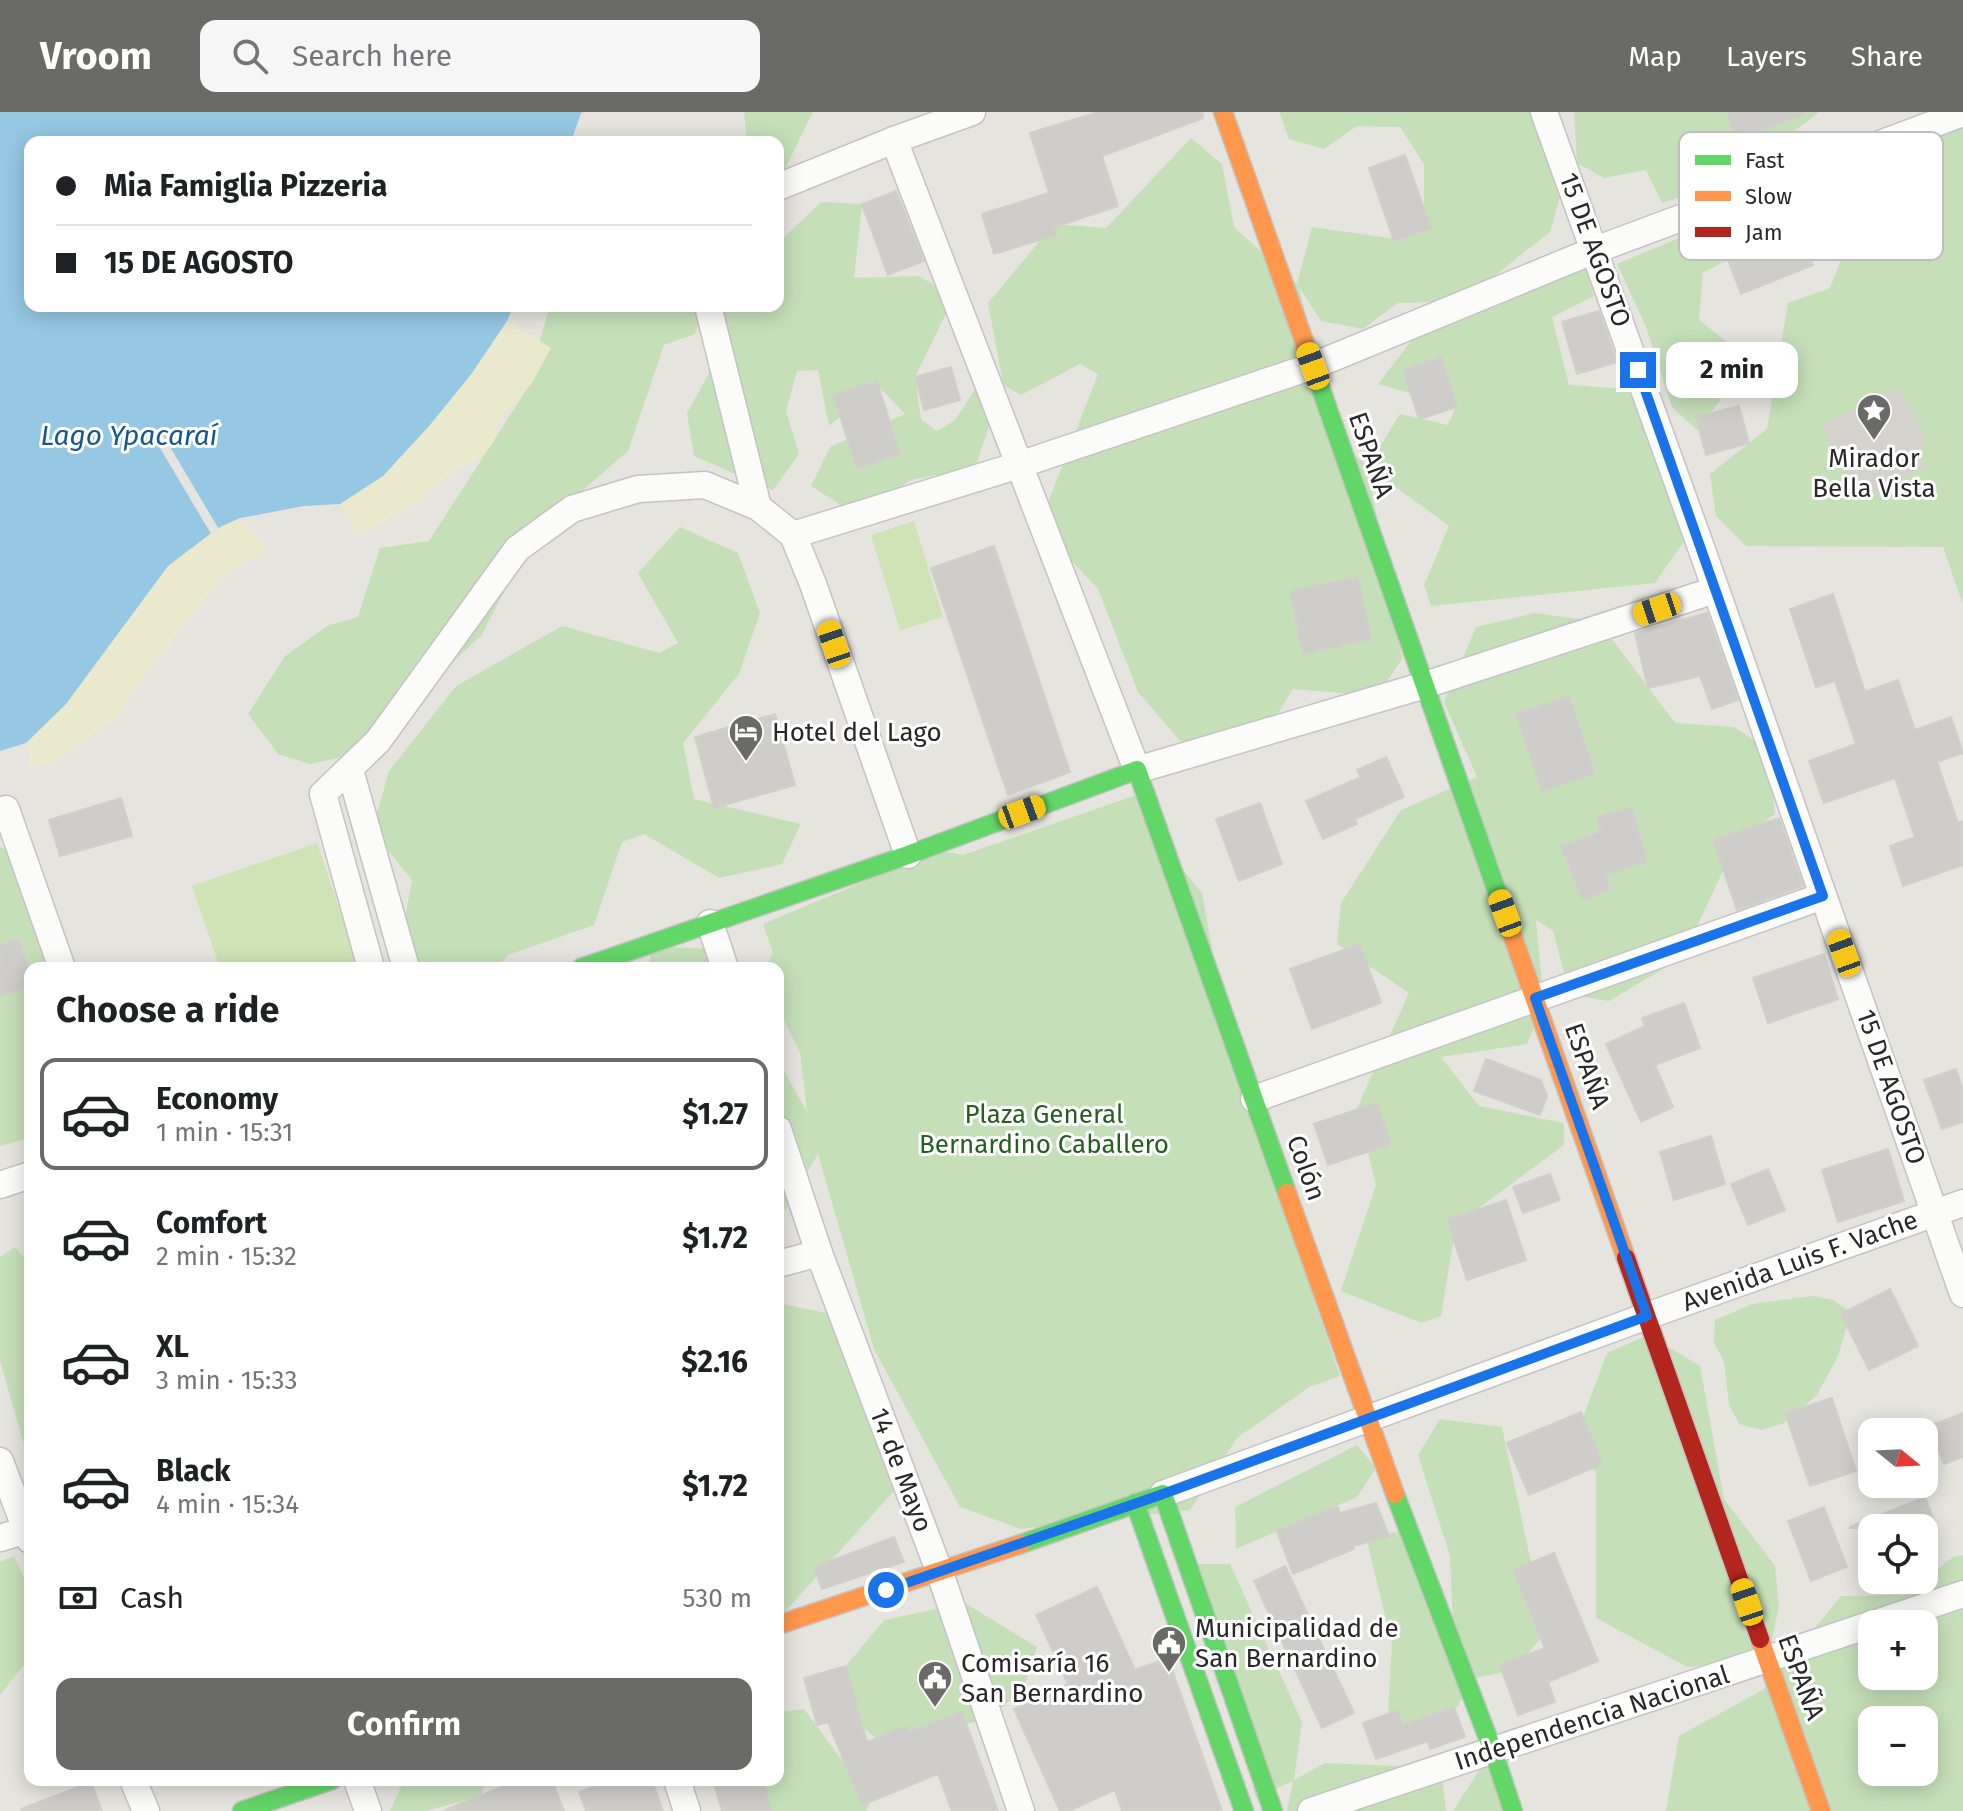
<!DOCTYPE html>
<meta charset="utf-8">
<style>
:root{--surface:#fff;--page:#f6f6f6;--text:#202124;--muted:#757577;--line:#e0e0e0;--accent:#6a6a68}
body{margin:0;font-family:"Fira Sans",sans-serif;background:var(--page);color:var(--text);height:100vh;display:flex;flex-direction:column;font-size:30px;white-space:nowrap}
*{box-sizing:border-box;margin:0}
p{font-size:26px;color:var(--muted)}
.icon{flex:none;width:44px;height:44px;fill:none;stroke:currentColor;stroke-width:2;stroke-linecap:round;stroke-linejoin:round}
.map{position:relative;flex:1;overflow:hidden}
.side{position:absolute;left:24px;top:850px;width:760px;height:824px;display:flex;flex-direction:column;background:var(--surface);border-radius:16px;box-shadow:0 4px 20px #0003}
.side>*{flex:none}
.banner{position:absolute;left:24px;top:24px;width:760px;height:176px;border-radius:16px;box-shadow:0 4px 20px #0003;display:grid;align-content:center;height:176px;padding:0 32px;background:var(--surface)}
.needle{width:52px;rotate:108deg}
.fabs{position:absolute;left:1858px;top:1306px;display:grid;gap:16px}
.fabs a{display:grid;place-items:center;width:80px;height:80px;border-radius:16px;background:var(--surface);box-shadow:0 4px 20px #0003;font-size:40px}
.end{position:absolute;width:36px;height:36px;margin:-18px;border:10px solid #1a73e8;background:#fff;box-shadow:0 0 0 4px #fff}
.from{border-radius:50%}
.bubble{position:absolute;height:56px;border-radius:16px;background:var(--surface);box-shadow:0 4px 20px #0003;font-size:26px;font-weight:700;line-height:56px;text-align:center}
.car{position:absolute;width:24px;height:48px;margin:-24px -12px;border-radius:10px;box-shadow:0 0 6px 2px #0007;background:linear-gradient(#f5c518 24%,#345 0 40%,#f5c518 0 76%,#345 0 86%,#f5c518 0)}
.banner b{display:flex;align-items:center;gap:28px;height:76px;font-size:30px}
.banner b+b{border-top:2px solid var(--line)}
.banner i{width:20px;height:20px;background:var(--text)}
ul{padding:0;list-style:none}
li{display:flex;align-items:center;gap:24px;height:112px;margin:0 16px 12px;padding:0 16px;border:4px solid transparent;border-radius:16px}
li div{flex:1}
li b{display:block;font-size:30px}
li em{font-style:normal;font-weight:700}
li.on{border-color:var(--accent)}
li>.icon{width:72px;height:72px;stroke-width:1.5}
h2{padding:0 32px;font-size:36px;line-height:96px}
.pay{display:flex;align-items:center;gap:20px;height:88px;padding:0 32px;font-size:30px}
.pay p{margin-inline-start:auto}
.action{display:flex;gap:16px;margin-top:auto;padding:16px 32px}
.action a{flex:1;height:92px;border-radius:16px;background:var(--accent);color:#fff;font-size:32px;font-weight:700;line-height:92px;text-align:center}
header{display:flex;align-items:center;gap:48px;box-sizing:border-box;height:112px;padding:0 40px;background:var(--accent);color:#fff}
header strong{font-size:38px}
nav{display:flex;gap:44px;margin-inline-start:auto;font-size:28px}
.search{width:560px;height:72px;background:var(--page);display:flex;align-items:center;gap:20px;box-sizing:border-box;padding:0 28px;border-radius:16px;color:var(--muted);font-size:30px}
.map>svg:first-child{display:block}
.green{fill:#c5e0b9;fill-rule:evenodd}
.sand{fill:#eae8cd}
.pitch{fill:#cee3b6}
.plaza{fill:#d4d2cc}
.water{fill:#96c7e3}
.pier{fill:#e6e4de}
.building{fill:#cfcdc9;stroke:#d1cfca;stroke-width:2}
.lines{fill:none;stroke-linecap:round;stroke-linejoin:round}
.street-casing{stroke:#c4c3c3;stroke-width:29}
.fast-casing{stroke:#c4c3c3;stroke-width:21}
.slow-casing{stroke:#c4c3c3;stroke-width:21}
.jam-casing{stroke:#c4c3c3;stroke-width:21}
.street{stroke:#fbfbfa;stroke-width:26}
.fast{stroke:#63d668;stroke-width:18}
.slow{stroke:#ff974d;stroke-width:18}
.jam{stroke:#b3261e;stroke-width:18}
.route{stroke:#1a73e8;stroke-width:10}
.labels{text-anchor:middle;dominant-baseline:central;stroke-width:6;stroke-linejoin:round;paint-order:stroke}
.street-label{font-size:26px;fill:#282828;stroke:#fff}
.poi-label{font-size:26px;fill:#282828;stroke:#fff;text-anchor:start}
.park-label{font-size:26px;fill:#245f1e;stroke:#fff}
.water-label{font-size:28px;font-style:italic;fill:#16578e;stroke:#fff}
.key{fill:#fff;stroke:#bebebe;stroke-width:2}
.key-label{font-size:22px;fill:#282828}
</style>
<header>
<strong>Vroom</strong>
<div class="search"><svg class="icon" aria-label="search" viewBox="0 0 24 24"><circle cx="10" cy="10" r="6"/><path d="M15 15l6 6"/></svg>Search here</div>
<nav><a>Map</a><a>Layers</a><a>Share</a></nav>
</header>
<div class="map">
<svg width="1963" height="1699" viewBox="0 0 1963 1699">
<rect width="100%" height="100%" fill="#e6e4de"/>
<g class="green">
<polygon points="744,0 813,0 783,61 778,62 778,30 747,30"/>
<polygon points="1279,0 1540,0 1568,56 1550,120 1463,189 1398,191 1363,217 1321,209 1299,175 1336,328 1368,354 1400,302 1448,313 1456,294 1378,272 1411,229 1586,156 1594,184 1552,205 1569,273 1628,277 1692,418 1655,471 1431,494 1424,473 1449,414 1368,355 1402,547 1377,584 1293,577 1260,631 1193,644 1138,580 1098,477 1039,414 1098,262 1080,252 1021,283 1003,273 975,356 910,368 859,405 811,374 830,335 905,302 878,274 829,314 818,258 797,259 786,299 799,342 773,378 694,344 687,301 718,245 717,194 778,194 778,131 821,90 862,92 854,166 919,164 954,185 915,265 921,307 937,319 955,308 987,259 1003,271 988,191 1054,112 1106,116 1191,26 1222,52 1234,115 1297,172 1312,115 1403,128 1424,94 1424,52 1400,15 1357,14 1324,37 1289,27"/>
<polygon points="1574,0 1819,0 1730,70 1662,91 1646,58 1604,66 1577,51"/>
<polygon points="1963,0 1963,493 1943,435 1746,434 1716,404 1710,362 1767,317 1788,191 1830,176 1893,15"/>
<polygon points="1750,96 1751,138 1703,160 1699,208 1749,247 1698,319 1672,295 1646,215 1617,152"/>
<polygon points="550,194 704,194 695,222 664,233 628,339 535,420 481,524 352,643 310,652 278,642 248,602 285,544 329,513 358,505 380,436 429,429 525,280"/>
<polygon points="680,415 738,441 760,501 739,562 683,631 694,687 801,712 782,752 719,766 644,722 622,730 594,813 508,843 498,856 417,856 400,833 412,768 372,719 389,659 456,574 562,514 659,541 678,531 638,461"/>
<polygon points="1535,501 1599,510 1675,611 1734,615 1768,637 1775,702 1737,729 1682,846 1609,889 1570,883 1553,819 1536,808 1544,893 1527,932 1441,945 1479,994 1564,1011 1564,1033 1456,1113 1441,1204 1421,1211 1341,1179 1376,1073 1357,996 1409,881 1337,832 1341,791 1401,698 1477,665 1444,590 1476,515"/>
<polygon points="1142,681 1158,728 1202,781 1229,934 1340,1264 1309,1275 1237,1326 1190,1398 1021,1417 960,1395 874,1237 818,1042 786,1097 778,1096 778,948 807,1000 800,941 778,896 778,856 766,856 773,841 763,812 939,738 963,743"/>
<polygon points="0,735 6,737 72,856 30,856 30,1026 0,1034"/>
<polygon points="651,835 718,837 729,856 649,856"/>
<polygon points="15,1135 30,1153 30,1353 0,1249 0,1145"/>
<polygon points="1813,1184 1833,1188 1851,1200 1838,1244 1817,1283 1784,1311 1762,1318 1739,1312 1729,1293 1724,1250 1714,1231 1715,1208 1752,1192"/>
<polygon points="778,1191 831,1202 891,1291 893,1380 781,1504 778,1502"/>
<polygon points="1648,1223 1700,1254 1724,1387 1775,1454 1779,1495 1767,1548 1687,1555 1596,1506 1596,1361 1578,1319 1607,1241"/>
<polygon points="1440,1307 1502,1315 1546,1520 1514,1558 1471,1567 1458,1594 1411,1635 1387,1616 1392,1532 1365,1421 1416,1420 1453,1517 1450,1444 1418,1343"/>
<polygon points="1357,1333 1376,1356 1357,1385 1236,1437 1235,1395"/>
<path d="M1963,1443V1699H1666L1679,1624L1764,1577L1841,1484L1905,1483L1953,1445ZM1872,1512H1924V1564H1872ZM1872,1608H1924V1660H1872Z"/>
<polygon points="14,1444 30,1479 30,1545 0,1583 0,1450"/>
<polygon points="1198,1452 1230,1452 1302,1610 1294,1668 1325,1651 1441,1656 1446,1699 1287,1699 1293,1669 1256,1686"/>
<polygon points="965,1491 1037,1535 1024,1576 990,1606 884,1633 838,1594 846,1554 884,1508"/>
<polygon points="804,1597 871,1687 866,1699 769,1699 749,1668 778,1668 778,1600"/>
<polygon points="1487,1646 1519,1699 1453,1699"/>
<polygon points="404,1668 486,1668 481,1684 426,1699 390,1699"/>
</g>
<g class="sand">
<polygon points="507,209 551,236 532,271 497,312 494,329 484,343 456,358 415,392 359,424 340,392 383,364 430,313 472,261"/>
<polygon points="240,406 267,437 226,462 152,553 115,607 52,651 31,655 26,631 66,592 168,454 218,416"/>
</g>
<g class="pitch">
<polygon points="914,409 943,505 900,518 871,423"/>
<polygon points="317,731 359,856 220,856 192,774"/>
</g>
<polygon class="plaza" points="1899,275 1927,326 1920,337 1922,350 1926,355 1862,388 1821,313"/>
<polygon class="water" points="0,0 584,0 581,1 571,30 30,30 30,194 513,194 507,209 472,261 430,313 383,364 340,392 304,394 240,406 218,416 168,454 66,592 26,631 0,639"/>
<polygon class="pier" points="160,318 220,419 213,425 151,321"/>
<g class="building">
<polygon points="1098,0 1203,0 1203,6 1102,44 1118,94 1054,115 1056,123 994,142 982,102 1049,81 1030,21"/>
<polygon points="1727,0 1803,0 1804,2 1737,27"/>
<polygon points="1405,43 1431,116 1394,129 1369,56"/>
<polygon points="896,79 924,149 888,163 862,92"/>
<polygon points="1795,110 1813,153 1741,182 1724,138"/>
<polygon points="1599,199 1617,250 1577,262 1562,210"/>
<polygon points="1441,245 1457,295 1419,307 1403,258"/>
<polygon points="951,255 960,288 924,298 915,265"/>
<polygon points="877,269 900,342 857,356 833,283"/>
<polygon points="1739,294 1749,331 1706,343 1696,305"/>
<polygon points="994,434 1070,660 1008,683 931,456"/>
<polygon points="1358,465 1371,527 1303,542 1290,479"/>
<polygon points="1833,482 1865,580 1898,568 1915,618 1951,605 1963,641 1937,650 1958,711 1963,709 1963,753 1903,774 1890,734 1915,725 1895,666 1824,691 1809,649 1856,632 1835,569 1816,575 1790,497"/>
<polygon points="1707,501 1738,588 1712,597 1700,564 1648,576 1635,521"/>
<polygon points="1569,584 1595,661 1542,679 1516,602"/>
<polygon points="775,602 795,673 714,696 695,625"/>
<polygon points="1386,645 1404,685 1355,707 1357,712 1323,727 1306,689 1361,665 1357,658"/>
<polygon points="121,686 132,724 60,744 49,708"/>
<polygon points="1260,691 1282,752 1239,769 1216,707"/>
<polygon points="1632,695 1647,750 1604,763 1610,777 1583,788 1561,735 1601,719 1597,706"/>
<polygon points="1779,706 1803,774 1737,798 1713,728"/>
<polygon points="19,827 30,860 30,874 0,884 0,834"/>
<polygon points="1360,832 1381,891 1312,917 1290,857"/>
<polygon points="1824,842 1838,887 1768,911 1753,866"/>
<polygon points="1684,891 1700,936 1655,953 1673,995 1641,1010 1606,932 1645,914 1642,906"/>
<polygon points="1486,947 1541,968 1547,984 1540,1003 1474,979"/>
<polygon points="1956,957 1963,977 1963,1010 1942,1017 1924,968"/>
<polygon points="1377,991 1391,1032 1328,1053 1314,1012"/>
<polygon points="1711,1024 1725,1072 1674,1088 1660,1040"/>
<polygon points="1888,1037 1904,1089 1838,1110 1822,1058"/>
<polygon points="1768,1057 1785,1098 1748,1113 1731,1072"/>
<polygon points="1550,1062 1560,1088 1523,1101 1513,1075"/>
<polygon points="1506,1088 1526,1148 1467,1168 1447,1108"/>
<polygon points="1890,1177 1918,1234 1869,1258 1841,1202"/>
<polygon points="1832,1286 1856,1359 1810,1374 1785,1301"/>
<polygon points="1581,1300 1603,1352 1529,1383 1507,1331"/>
<polygon points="1963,1301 1963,1345 1944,1352 1929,1314"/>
<polygon points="1925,1385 1937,1416 1850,1416 1850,1415"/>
<polygon points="1376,1391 1389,1424 1353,1434 1354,1437 1293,1462 1277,1419 1337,1394 1340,1401"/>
<polygon points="1824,1395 1847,1455 1811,1469 1788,1409"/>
<polygon points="894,1425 904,1450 822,1477 814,1455"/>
<polygon points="1554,1441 1598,1549 1548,1570 1555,1590 1518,1603 1500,1553 1545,1536 1513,1458"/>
<polygon points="1285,1454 1354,1601 1322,1616 1254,1469"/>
<polygon points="1097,1475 1135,1558 1168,1546 1222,1699 1122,1699 1115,1678 1069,1699 1060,1699 1014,1597 1068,1572 1036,1503"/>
<polygon points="846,1554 867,1630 907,1614 909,1620 962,1600 998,1699 952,1699 938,1662 862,1693 828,1610 817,1613 804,1566"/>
<polygon points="1454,1595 1465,1625 1430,1637 1428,1629 1376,1647 1363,1611 1398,1598 1403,1613"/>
<polygon points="519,1668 552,1668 564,1699 443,1699"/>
<polygon points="612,1668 652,1668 663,1699 586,1699 579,1680"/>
<polygon points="713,1668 763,1668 772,1699 722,1699"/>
<polygon points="91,1670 102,1699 22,1699 21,1697"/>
</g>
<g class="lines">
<defs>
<g id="street">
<polyline points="1544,0 1702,438 1963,1182"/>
<polyline points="894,28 1137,658 1425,573 1715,478"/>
<polyline points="778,75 894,28 972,0"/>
<polyline points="708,194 758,395"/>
<polyline points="793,423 1019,353 1313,254 1595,138 1963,1"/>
<polyline points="350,658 406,856"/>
<polyline points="6,697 62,856"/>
<polyline points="710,811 725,856"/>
<polyline points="371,856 323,682 378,629 517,437 572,397 638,377 705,373 758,395 793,423 813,472 908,743"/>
<polyline points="1254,987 1823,784"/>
<polyline points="778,1017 819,1141 940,1461 1021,1699"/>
<polyline points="0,1073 30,1063"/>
<polyline points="778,1152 819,1141"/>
<polyline points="0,1349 30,1428"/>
<polyline points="1163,1382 1647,1204 1963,1091"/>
<polyline points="0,1426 30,1417"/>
<polyline points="1873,1512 1963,1482"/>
<polyline points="133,1668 146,1699"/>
<polyline points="357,1668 368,1699"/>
<polyline points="677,1668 687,1699"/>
<polyline points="1311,1699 1872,1512"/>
</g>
<g id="fast">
<polyline points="1316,263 1508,811"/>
<polyline points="581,856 908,743 1137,658 1287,1081"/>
<polyline points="1395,1382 1493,1639 1513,1699"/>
<polyline points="1135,1391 1244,1699"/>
<polyline points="1021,1432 1163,1382 1273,1699"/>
<polyline points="242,1699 332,1668"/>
</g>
<g id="slow">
<polyline points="1223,0 1316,263"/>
<polyline points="1508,811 1626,1146"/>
<polyline points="1287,1081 1395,1382"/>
<polyline points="778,1513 1021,1432"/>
<polyline points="1760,1527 1821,1699"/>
</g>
<polyline id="jam" points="1626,1146 1760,1527"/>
</defs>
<use href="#street" class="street-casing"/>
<use href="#fast" class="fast-casing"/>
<use href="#slow" class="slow-casing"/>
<use href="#jam" class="jam-casing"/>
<use href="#street" class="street"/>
<use href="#fast" class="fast"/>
<use href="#slow" class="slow"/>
<use href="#jam" class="jam"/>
</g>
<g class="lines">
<polyline class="route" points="886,1478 1163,1382 1647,1204 1535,886 1823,784 1638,258"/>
</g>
<defs>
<symbol id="sight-pin" viewBox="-11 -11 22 30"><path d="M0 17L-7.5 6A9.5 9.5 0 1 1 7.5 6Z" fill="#6a6a68" stroke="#fff"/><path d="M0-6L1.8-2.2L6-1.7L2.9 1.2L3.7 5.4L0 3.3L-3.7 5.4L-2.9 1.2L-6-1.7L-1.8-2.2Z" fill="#fff"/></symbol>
<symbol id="hotel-pin" viewBox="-11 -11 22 30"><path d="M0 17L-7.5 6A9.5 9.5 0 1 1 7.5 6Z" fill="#6a6a68" stroke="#fff"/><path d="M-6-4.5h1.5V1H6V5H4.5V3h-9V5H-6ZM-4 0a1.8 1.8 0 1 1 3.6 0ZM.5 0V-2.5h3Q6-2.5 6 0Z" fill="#fff"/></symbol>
<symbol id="civic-pin" viewBox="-11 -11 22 30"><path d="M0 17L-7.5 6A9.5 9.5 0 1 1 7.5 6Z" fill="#6a6a68" stroke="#fff"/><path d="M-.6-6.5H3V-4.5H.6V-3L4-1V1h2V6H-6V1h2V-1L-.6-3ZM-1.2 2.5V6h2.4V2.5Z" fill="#fff"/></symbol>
</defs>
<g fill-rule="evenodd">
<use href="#sight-pin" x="1854" y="279" width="40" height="54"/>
<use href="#hotel-pin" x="726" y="600" width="40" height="54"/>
<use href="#civic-pin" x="1149" y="1511" width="40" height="54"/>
<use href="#civic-pin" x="915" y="1546" width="40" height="54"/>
</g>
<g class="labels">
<g class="street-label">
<text transform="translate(1595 138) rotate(70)">15 DE AGOSTO</text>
<text transform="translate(1371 343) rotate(71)">ESPAÑA</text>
<text transform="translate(1587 954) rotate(71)">ESPAÑA</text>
<text transform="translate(1891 975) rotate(71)">15 DE AGOSTO</text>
<text transform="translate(1306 1056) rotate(70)">Colón</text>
<text transform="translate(1800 1149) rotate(-20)">Avenida Luis F. Vache</text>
<text transform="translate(901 1358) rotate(69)">14 de Mayo</text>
<text transform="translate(1801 1565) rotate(70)">ESPAÑA</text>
<text transform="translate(1592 1606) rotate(-18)">Independencia Nacional</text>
</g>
<g class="poi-label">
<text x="1874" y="346" text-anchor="middle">Mirador<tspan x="1874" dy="30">Bella Vista</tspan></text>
<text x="772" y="620">Hotel del Lago</text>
<text x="1195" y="1516">Municipalidad de<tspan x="1195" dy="30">San Bernardino</tspan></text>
<text x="961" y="1551">Comisaría 16<tspan x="961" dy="30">San Bernardino</tspan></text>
</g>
<g class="park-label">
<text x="1044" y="1002">Plaza General<tspan x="1044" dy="30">Bernardino Caballero</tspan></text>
</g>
<g class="water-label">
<text x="129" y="323">Lago Ypacaraí</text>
</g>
</g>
<rect x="1679" y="20" width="264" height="128" rx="12" class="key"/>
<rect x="1695" y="43" width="36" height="10" fill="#63d668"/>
<rect x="1695" y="79" width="36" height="10" fill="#ff974d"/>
<rect x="1695" y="115" width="36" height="10" fill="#b3261e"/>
<g class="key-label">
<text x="1745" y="56">Fast</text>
<text x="1745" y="92">Slow</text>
<text x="1745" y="128">Jam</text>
</g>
</svg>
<div class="fabs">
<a><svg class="needle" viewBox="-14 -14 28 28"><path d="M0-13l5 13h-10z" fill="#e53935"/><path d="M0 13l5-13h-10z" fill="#757577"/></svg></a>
<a><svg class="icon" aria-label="locate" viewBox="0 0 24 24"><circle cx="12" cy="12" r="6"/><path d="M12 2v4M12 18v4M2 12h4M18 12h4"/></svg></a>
<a>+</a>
<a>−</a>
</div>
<i class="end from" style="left:886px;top:1478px"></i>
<i class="end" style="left:1638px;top:258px"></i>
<div class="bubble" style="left:1666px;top:230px;width:132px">2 min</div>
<i class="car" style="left:1313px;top:254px;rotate:340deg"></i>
<i class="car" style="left:1657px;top:497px;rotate:252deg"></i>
<i class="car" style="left:834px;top:532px;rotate:341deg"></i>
<i class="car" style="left:1022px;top:700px;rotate:70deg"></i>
<i class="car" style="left:1505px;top:801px;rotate:340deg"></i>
<i class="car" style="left:1844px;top:841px;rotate:340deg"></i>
<i class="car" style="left:1747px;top:1490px;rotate:341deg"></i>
<div class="banner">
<b><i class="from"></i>Mia Famiglia Pizzeria</b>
<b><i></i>15 DE AGOSTO</b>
</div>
<section class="side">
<h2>Choose a ride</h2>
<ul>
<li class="on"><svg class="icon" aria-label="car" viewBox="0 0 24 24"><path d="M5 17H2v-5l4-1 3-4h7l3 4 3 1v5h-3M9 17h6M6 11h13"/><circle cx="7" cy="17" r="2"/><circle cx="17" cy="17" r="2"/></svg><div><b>Economy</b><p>1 min · 15:31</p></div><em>$1.27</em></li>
<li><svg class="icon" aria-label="car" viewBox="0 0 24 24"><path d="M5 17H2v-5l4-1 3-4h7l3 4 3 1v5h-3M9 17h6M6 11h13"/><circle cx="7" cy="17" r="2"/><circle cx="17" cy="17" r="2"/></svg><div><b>Comfort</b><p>2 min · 15:32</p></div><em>$1.72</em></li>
<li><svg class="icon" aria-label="car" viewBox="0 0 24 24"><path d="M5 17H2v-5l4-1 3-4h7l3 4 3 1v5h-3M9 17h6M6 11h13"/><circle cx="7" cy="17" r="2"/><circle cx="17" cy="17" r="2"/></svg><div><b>XL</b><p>3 min · 15:33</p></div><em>$2.16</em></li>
<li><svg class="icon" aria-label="car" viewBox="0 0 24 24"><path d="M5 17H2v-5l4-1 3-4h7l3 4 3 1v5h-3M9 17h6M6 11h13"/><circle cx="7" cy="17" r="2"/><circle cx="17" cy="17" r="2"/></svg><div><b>Black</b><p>4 min · 15:34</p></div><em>$1.72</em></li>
</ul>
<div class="pay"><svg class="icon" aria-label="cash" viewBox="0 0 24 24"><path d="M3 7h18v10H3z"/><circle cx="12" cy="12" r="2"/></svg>Cash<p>530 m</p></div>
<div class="action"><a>Confirm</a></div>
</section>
</div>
